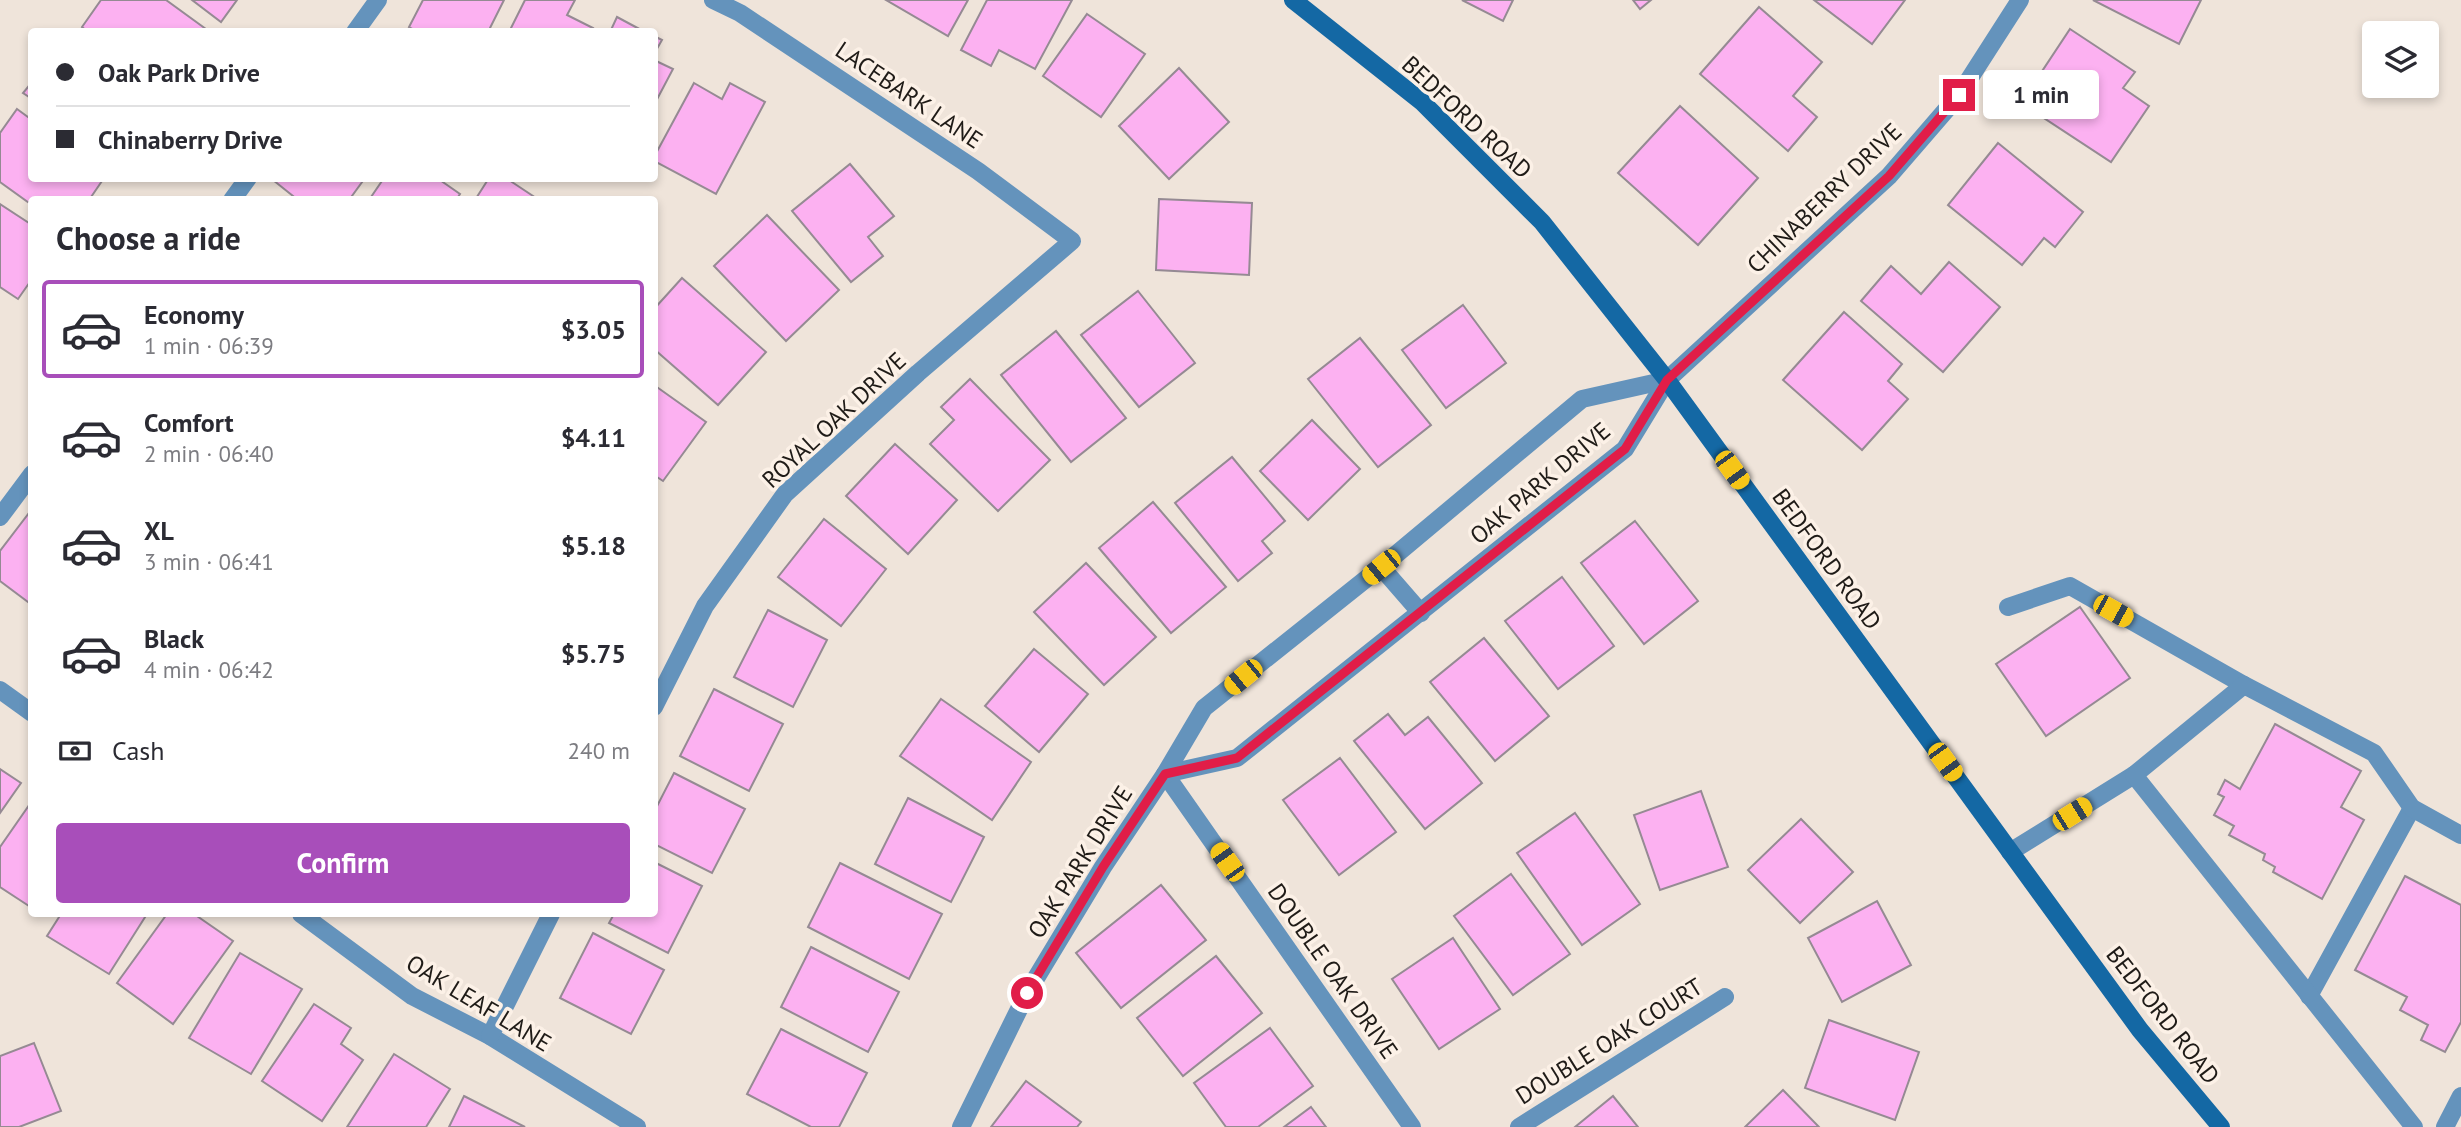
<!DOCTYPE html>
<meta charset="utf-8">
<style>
:root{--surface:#fff;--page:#f2f2f3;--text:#2b2b33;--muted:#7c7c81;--line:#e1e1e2;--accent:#a84eba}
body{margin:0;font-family:"PT Sans",sans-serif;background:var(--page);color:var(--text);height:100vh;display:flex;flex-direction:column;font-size:26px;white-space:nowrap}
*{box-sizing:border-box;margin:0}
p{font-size:23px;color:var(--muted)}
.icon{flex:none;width:38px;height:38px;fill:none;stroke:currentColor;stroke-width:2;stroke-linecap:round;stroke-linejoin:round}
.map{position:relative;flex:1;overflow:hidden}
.details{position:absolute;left:28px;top:196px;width:630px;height:721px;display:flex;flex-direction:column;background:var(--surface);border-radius:7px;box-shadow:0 4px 10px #0003}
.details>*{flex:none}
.banner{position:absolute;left:28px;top:28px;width:630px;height:154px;border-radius:7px;box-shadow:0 4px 10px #0003;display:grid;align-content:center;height:154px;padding:0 28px;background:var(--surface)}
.tools{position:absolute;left:2362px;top:21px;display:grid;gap:14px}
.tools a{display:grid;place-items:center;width:77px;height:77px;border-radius:7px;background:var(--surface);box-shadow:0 4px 10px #0003;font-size:35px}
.end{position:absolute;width:32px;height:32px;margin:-16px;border:9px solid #e11d48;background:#fff;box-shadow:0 0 0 4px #fff}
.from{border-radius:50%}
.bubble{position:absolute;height:49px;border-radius:7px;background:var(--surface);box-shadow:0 4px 10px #0003;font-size:23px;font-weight:600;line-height:49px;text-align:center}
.car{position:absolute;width:21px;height:42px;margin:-21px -10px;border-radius:9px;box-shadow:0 0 5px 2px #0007;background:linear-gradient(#f5c518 24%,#345 0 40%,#f5c518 0 76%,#345 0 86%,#f5c518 0)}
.banner b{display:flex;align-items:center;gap:24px;height:66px;font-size:26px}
.banner b+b{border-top:2px solid var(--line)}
.banner i{width:18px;height:18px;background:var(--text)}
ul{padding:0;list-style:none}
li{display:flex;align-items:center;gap:21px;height:98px;margin:0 14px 10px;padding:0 14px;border:4px solid transparent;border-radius:7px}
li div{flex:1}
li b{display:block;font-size:26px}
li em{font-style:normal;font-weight:600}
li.on{border-color:var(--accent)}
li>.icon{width:63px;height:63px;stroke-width:1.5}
h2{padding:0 28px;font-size:32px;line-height:84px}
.pay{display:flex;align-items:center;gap:18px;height:77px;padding:0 28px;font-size:26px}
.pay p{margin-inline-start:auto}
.primary-button{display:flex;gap:14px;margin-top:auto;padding:14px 28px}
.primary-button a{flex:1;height:80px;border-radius:7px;background:var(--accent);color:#fff;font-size:28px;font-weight:600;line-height:80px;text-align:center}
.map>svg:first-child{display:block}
.building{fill:#fcb1f1;stroke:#958a93;stroke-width:2}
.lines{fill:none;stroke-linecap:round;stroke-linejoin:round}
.lane{stroke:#6493bc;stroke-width:18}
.street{stroke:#6493bc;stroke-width:18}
.secondary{stroke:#1468a4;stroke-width:18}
.route{stroke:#e11d48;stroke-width:9}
.labels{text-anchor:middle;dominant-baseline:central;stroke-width:7;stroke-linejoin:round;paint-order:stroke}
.street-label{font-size:24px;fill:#1f1b17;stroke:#fcf1e7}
</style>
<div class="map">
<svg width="2461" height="1127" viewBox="0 0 2461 1127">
<rect width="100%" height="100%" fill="#efe4da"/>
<g class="building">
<polygon points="101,0 166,0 210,32 88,32 82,27"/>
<polygon points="192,0 237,0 221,22"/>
<polygon points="423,0 504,0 488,32 418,32 409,27"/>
<polygon points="525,0 575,0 567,15 593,28 591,32 509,32"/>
<polygon points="886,0 968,0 948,36"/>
<polygon points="987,0 1072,0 1035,69 999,50 991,66 961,50"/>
<polygon points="1462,0 1513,0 1503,21"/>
<polygon points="1633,0 1651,0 1640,9"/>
<polygon points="1814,0 1905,0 1872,44"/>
<polygon points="2093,0 2201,0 2179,44"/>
<polygon points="1759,7 1822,62 1793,96 1817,117 1788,151 1700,74"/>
<polygon points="1087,14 1145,54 1101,117 1043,76"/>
<polygon points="617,17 645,32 610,32"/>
<polygon points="2070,29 2135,72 2123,88 2149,106 2111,162 2021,103"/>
<polygon points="654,36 662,40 654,54"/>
<polygon points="654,60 673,69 654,105"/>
<polygon points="1179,68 1229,122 1169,179 1119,126"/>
<polygon points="32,82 32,99 23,93"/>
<polygon points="694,83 722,99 730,83 765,102 716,194 654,161 654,157"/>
<polygon points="1680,106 1758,178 1698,245 1618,173"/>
<polygon points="17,109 32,120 32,178 104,178 89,200 32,200 32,205 0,182 0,133"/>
<polygon points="1998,143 2083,212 2055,247 2044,238 2022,265 1948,205"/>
<polygon points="850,164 894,216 868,237 883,256 851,282 792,211"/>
<polygon points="274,178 365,178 349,200 298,200 273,180"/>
<polygon points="384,178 437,178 460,194 456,200 369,200"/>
<polygon points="489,178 506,178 539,200 475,200"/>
<polygon points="1159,199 1252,203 1249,275 1156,270"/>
<polygon points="0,204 32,225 32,279 18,299 0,287"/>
<polygon points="767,215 839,290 786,341 714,266"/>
<polygon points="1949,262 2000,307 1943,372 1861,301 1891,266 1921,294"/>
<polygon points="682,278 766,352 718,405 654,349 654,309"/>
<polygon points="1138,291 1195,363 1139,407 1081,335"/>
<polygon points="1463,305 1506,363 1446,408 1402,350"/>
<polygon points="1844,312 1902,364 1888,381 1908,399 1862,450 1783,380"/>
<polygon points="1056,331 1126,418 1071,462 1001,375"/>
<polygon points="1360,338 1431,425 1378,467 1308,379"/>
<polygon points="970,379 1050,460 998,511 930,444 954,420 941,407"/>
<polygon points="654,385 706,422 663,481 654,475"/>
<polygon points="1312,420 1360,469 1308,520 1260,471"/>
<polygon points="895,444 957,500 908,554 846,496"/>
<polygon points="1232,457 1285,521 1262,541 1272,553 1238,581 1175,503"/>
<polygon points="1153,502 1226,587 1171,633 1099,548"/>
<polygon points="32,509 32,605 0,581 0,551"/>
<polygon points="824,519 886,569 841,626 778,577"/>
<polygon points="1635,521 1698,601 1644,644 1581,563"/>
<polygon points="1086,563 1156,637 1104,685 1034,612"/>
<polygon points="1562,577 1614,646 1558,689 1505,621"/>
<polygon points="2080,607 2130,678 2046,736 1996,664"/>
<polygon points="768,610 827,640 793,707 734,677"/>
<polygon points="1484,638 1549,716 1495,761 1430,682"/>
<polygon points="1034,649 1088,694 1039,752 985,706"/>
<polygon points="714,689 783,724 749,791 680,756"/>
<polygon points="941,699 1031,762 992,820 900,756"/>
<polygon points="1388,714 1405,735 1428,717 1482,783 1425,829 1354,741"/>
<polygon points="2275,724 2361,771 2341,807 2364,820 2322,899 2273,872 2275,867 2263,860 2265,854 2229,835 2234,826 2214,815 2224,797 2218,794 2225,780 2240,789"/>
<polygon points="1340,758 1396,832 1339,875 1283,800"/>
<polygon points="0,769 21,783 0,813"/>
<polygon points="674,773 745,809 712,873 654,844 654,812"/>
<polygon points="1701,791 1728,867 1660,890 1634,815"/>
<polygon points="908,798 984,837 951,902 875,864"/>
<polygon points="32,801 32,908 0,887 0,847"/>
<polygon points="1575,813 1640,904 1582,945 1517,853"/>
<polygon points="1801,819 1853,872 1800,923 1748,870"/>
<polygon points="654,862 702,886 668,953 609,923 614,914 654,914"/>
<polygon points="840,863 942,914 909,979 808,927"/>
<polygon points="1511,874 1570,954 1513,995 1454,916"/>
<polygon points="2405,876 2461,905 2461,1022 2445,1052 2421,1040 2428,1025 2400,1010 2407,997 2355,970"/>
<polygon points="1161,885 1206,940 1121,1008 1076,953"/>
<polygon points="1877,901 1911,965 1842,1002 1808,938"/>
<polygon points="61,914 147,914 109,974 47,936"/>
<polygon points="167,914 194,914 233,941 173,1024 117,983"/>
<polygon points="593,933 664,970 631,1034 560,998"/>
<polygon points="1453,938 1500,1009 1439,1049 1392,979"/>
<polygon points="811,947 899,992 868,1052 781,1007"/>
<polygon points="240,953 302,989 251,1074 189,1038"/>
<polygon points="1216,956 1262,1013 1183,1076 1137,1018"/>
<polygon points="314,1004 351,1028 341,1044 363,1060 322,1121 262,1081"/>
<polygon points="1829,1020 1919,1052 1895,1120 1805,1088"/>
<polygon points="1270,1028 1313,1086 1258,1127 1226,1127 1194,1083"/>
<polygon points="781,1029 867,1073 839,1127 811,1127 747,1094"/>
<polygon points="34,1043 61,1111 19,1127 0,1127 0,1056"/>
<polygon points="394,1054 450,1089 426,1127 347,1127"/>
<polygon points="1026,1081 1081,1122 1077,1127 991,1127"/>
<polygon points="1783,1090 1819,1127 1745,1127"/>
<polygon points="464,1096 525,1127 449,1127"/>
<polygon points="1613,1096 1638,1127 1575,1127"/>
<polygon points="1311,1107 1326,1127 1284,1127"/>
</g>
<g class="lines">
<g class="lane">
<polyline points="2008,607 2070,586 2244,685"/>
<polyline points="2010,852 2134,775"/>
<polyline points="2309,996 2412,808"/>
<polyline points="2414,1127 2134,775 2244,685 2374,753 2412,808 2461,835"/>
<polyline points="2445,1127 2461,1096"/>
</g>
<g class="street">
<polyline points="355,32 378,0"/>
<polyline points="232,200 248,178"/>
<polyline points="0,517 32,474"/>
<polyline points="1381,567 1421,613"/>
<polyline points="0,690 32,713"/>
<polyline points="654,707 705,606 785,494 918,373 1072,241 978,171 740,13 713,0"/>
<polyline points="1165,774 1237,758 1625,449 1667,380 1889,176 1959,95 2020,0"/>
<polyline points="1165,774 1412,1127"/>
<polyline points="301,914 412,996 490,1036 637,1127"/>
<polyline points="490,1036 551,914"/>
<polyline points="961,1127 1027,993 1103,867 1165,774 1204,708 1381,567 1582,399 1667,380"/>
<polyline points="1519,1127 1725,997"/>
</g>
<polyline class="secondary" points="1293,0 1422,102 1542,222 1667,380 2140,1030 2221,1127"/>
</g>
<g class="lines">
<polyline class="route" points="1027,993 1103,867 1165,774 1237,758 1625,449 1667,380 1889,176 1959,95"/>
</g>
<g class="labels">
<g class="street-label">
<text transform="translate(909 95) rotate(34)">LACEBARK LANE</text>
<text transform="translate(1467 117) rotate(43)">BEDFORD ROAD</text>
<text transform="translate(1824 198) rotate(-44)">CHINABERRY DRIVE</text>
<text transform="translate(834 420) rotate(-43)">ROYAL OAK DRIVE</text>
<text transform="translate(1540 483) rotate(-40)">OAK PARK DRIVE</text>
<text transform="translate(1827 559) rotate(54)">BEDFORD ROAD</text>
<text transform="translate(1080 862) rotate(-58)">OAK PARK DRIVE</text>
<text transform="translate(1333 971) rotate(55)">DOUBLE OAK DRIVE</text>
<text transform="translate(479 1003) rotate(31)">OAK LEAF LANE</text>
<text transform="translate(2163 1015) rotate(52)">BEDFORD ROAD</text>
<text transform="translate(1609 1041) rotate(-32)">DOUBLE OAK COURT</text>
</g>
</g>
</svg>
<div class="tools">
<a><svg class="icon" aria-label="layers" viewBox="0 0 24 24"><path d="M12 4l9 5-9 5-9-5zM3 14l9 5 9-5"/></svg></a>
</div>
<i class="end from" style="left:1027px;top:993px"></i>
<i class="end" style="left:1959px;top:95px"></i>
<div class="bubble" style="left:1983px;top:70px;width:116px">1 min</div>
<i class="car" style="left:1732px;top:470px;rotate:144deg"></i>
<i class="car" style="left:1381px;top:567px;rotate:231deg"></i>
<i class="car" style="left:2113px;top:611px;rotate:119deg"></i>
<i class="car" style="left:1243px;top:677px;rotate:231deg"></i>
<i class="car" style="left:1945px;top:762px;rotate:144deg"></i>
<i class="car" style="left:2072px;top:814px;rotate:58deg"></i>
<i class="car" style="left:1227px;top:862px;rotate:325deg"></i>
<div class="banner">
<b><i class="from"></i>Oak Park Drive</b>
<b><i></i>Chinaberry Drive</b>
</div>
<section class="details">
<h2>Choose a ride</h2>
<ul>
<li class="on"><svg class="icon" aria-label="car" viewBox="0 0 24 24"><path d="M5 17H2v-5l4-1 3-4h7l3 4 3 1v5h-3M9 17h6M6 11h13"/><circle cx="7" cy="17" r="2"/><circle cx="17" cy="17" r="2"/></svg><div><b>Economy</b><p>1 min · 06:39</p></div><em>$3.05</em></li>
<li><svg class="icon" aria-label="car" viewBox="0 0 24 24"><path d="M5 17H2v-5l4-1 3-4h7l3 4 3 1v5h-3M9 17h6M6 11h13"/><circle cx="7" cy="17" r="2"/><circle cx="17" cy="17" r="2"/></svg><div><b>Comfort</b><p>2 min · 06:40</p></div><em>$4.11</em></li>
<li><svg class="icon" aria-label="car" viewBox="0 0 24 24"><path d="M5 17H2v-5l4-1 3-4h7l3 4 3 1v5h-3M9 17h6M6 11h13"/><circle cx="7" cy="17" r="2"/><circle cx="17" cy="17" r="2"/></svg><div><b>XL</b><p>3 min · 06:41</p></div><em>$5.18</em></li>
<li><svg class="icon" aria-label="car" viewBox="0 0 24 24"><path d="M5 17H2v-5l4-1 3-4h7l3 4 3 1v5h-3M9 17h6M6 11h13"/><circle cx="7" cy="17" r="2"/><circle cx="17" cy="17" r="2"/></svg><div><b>Black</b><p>4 min · 06:42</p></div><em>$5.75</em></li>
</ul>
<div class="pay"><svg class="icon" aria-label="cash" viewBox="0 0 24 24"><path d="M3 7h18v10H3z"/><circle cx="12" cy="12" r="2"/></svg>Cash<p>240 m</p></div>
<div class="primary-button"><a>Confirm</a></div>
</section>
</div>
